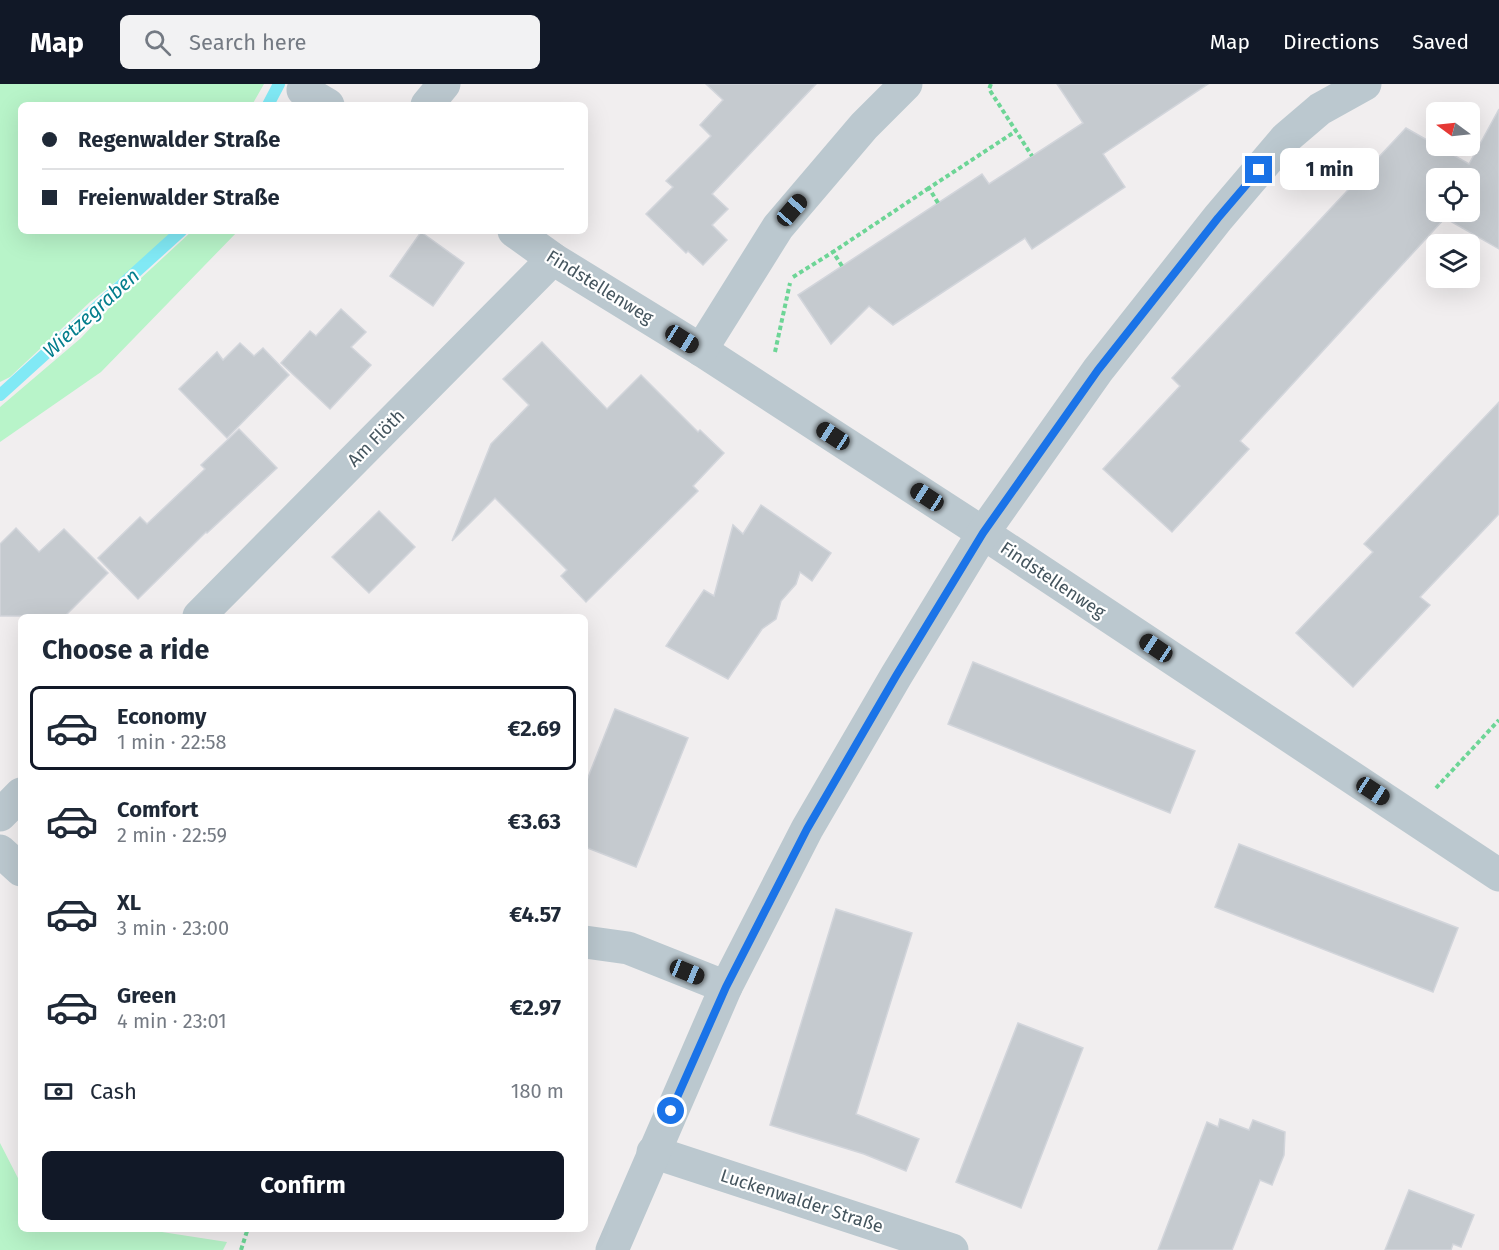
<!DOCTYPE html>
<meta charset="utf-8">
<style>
:root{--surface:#fff;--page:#f2f2f3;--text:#1f2937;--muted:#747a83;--line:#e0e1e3;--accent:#111827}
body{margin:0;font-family:"Fira Sans",sans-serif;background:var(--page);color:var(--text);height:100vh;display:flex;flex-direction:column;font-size:22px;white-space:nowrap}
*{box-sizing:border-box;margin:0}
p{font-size:20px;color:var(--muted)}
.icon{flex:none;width:33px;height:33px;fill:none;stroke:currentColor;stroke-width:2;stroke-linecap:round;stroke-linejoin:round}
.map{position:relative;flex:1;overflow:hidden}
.drawer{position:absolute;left:18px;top:530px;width:570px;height:618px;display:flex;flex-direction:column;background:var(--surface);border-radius:9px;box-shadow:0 6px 24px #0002}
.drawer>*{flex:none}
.banner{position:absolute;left:18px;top:18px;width:570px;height:132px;border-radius:9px;box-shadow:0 6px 24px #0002;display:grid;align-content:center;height:132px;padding:0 24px;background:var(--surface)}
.needle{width:39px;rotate:285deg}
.buttons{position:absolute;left:1426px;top:18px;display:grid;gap:12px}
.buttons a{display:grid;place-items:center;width:54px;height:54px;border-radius:9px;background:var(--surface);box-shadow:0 6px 24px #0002;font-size:30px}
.end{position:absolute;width:27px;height:27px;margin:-14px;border:8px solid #1a73e8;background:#fff;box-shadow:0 0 0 3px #fff}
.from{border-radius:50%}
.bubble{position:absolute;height:42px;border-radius:9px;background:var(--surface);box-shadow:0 6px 24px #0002;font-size:20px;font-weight:700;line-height:42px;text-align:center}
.car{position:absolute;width:18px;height:36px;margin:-18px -9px;border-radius:8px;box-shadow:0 0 4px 2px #0007;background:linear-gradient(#222 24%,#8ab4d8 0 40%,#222 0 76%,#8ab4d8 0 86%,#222 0)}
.banner b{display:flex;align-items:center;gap:21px;height:57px;font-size:22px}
.banner b+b{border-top:2px solid var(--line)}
.banner i{width:15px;height:15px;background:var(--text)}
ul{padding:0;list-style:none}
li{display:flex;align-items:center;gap:18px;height:84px;margin:0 12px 9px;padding:0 12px;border:3px solid transparent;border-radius:9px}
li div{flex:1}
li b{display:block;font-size:22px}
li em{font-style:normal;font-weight:700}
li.on{border-color:var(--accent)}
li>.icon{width:54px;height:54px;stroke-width:1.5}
h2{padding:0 24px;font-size:27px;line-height:72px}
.pay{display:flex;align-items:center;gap:15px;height:66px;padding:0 24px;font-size:22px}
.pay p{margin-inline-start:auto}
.primary-button{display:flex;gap:12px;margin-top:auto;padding:12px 24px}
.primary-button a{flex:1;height:69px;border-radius:9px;background:var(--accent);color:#fff;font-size:24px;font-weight:700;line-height:69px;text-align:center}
header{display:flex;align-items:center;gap:36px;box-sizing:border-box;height:84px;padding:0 30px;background:var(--accent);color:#fff}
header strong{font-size:28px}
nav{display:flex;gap:33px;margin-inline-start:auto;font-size:21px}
.search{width:420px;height:54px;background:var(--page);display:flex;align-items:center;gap:15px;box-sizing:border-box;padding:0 21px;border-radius:9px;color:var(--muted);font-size:22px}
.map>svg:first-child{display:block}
.green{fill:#b8f4c9}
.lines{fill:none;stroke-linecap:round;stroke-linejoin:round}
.stream{stroke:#81e9f5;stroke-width:12}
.building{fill:#c5cacf;stroke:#d2d5db;stroke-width:1.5;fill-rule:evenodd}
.path{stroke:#6dd596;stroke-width:4;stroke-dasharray:4.5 3;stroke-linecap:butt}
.street{stroke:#bbc8cf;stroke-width:33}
.route{stroke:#1a73e8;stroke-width:8}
.labels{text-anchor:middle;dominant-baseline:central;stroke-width:4.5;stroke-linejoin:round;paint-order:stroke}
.street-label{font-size:18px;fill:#45555e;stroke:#fff}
.water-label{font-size:20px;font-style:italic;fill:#047e8d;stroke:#fff}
</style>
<header>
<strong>Map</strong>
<div class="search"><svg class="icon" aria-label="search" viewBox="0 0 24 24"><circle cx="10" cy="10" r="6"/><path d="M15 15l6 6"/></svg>Search here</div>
<nav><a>Map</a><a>Directions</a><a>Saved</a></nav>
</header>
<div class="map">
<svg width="1499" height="1166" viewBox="0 0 1499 1166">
<rect width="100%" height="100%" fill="#f1eeef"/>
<g class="green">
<polygon points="0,0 264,0 252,21 21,21 21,147 172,147 152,169 90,218 10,293 0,298"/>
<polygon points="192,147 238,147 101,288 0,358 0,323 81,254 113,220"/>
<polygon points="0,1059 21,1100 21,1144 136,1144 227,1158 223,1166 0,1166"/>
</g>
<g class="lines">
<g class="stream">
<polyline points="268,21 279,0"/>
<polyline points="0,311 181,147"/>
</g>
</g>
<g class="building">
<polygon points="706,0 816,0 712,110 728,125 712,141 727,156 703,181 688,167 686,169 646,130 673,103 666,97 711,52 700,41 723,16"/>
<polygon points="1057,0 1208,0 1103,70 1125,103 1032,165 1025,154 893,241 869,222 831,260 798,211 982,90 989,100 1083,39"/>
<path d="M1499,25V165L1445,134L1240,357L1249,365L1172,448L1103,385L1180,302L1172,294L1406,44L1469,80ZM1437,94H1470V128H1437Z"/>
<polygon points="421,148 464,179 433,222 390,192"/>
<polygon points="341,225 366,248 351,263 371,281 330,325 281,279 310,247 316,252"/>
<polygon points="542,258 607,325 641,291 698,348 700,346 724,369 693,402 698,407 586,518 561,492 567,486 495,414 452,457 491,360 529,321 503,295"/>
<polygon points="240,259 254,272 263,264 289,291 227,354 179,305 217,268 223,276"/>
<polygon points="1499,318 1499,430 1420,513 1430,521 1353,603 1296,549 1373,468 1364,460"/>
<polygon points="239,345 277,384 207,449 206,448 138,515 98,474 140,433 147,440 205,385 201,381"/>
<polygon points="761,421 831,469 812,497 800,488 796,500 781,517 776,535 762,545 728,595 666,562 704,506 714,512 733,441 743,450"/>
<polygon points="379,427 415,463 369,509 332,473"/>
<polygon points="16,444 39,468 64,445 108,489 65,532 0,532 0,460"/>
<polygon points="973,578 1195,667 1170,729 948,640"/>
<polygon points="615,625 688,654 636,783 585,763 585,701"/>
<polygon points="1239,760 1458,844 1433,908 1215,823"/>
<polygon points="836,825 912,849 856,1030 919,1055 906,1087 864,1070 770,1041"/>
<polygon points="1018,939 1083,964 1021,1124 956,1098"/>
<polygon points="1220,1035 1249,1046 1253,1036 1285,1048 1284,1071 1272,1101 1260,1096 1232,1166 1158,1166 1207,1038 1218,1043"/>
<polygon points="1409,1106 1474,1131 1461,1163 1453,1160 1451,1166 1385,1166"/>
</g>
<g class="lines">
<g class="path">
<polyline points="991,0 989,5 1032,72"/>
<polyline points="938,119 929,104 1016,47"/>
<polyline points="842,182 833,168 929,104"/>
<polyline points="793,193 833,168"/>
<polyline points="775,268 790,199"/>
<polyline points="1436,704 1499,636"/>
<polyline points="241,1166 248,1144"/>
</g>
<g class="street">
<polyline points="303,6 328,21"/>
<polyline points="427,21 444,0"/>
<polyline points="514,147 553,175 701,266 983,449 1499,791"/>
<polyline points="701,266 778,143 864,42 906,0"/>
<polyline points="199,532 553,175"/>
<polyline points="0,731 21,710"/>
<polyline points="0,767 21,786"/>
<polyline points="585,858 628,864 726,903"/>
<polyline points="653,1068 952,1166"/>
<polyline points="612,1166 726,903 807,745 896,592 983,449 1098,286 1218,134 1286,54 1320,25 1365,0"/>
</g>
</g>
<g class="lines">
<polyline class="route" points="671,1027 726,903 807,745 896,592 983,449 1098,286 1218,134 1259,86"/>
</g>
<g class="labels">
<g class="street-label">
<text transform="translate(600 203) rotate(32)">Findstellenweg</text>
<text transform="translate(376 354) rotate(-45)">Am Flöth</text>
<text transform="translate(1053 496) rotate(34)">Findstellenweg</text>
<text transform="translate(802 1117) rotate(18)">Luckenwalder Straße</text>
</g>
<g class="water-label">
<text transform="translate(91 229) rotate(-42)">Wietzegraben</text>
</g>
</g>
</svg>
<div class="buttons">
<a><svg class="needle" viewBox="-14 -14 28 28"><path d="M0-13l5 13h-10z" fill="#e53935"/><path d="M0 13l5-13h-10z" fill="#747a83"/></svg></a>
<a><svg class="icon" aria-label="locate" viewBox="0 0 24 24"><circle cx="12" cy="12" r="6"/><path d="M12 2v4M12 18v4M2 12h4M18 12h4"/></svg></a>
<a><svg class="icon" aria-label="layers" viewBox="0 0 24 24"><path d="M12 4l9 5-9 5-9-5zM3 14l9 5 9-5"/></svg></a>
</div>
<i class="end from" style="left:671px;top:1027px"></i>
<i class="end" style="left:1259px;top:86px"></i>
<div class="bubble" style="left:1280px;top:64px;width:99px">1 min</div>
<i class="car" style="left:792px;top:126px;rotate:41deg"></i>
<i class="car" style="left:682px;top:255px;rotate:122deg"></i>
<i class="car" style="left:833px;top:352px;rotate:303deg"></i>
<i class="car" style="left:927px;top:413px;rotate:303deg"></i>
<i class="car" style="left:1156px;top:564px;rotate:304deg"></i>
<i class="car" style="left:1373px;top:707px;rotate:123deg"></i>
<i class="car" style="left:687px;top:888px;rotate:112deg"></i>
<div class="banner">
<b><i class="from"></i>Regenwalder Straße</b>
<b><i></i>Freienwalder Straße</b>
</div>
<section class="drawer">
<h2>Choose a ride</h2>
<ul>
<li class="on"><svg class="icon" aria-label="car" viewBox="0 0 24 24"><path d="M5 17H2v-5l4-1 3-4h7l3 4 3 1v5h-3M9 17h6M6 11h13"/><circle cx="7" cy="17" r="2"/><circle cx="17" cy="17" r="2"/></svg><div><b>Economy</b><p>1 min · 22:58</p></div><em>€2.69</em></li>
<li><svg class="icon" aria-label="car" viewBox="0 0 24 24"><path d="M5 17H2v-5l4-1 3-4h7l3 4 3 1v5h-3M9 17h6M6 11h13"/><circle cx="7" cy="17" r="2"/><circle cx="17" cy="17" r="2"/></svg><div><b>Comfort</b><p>2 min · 22:59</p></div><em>€3.63</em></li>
<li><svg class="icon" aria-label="car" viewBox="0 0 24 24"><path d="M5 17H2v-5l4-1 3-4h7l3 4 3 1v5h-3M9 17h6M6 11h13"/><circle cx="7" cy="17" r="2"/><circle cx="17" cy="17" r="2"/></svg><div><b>XL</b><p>3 min · 23:00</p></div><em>€4.57</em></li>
<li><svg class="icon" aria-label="car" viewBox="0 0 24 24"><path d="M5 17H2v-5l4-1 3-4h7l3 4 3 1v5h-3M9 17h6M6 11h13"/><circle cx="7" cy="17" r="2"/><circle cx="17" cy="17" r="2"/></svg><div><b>Green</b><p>4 min · 23:01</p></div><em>€2.97</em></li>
</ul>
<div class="pay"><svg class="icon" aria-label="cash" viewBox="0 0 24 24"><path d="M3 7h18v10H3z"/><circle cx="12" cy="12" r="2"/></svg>Cash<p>180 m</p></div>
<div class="primary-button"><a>Confirm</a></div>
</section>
</div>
